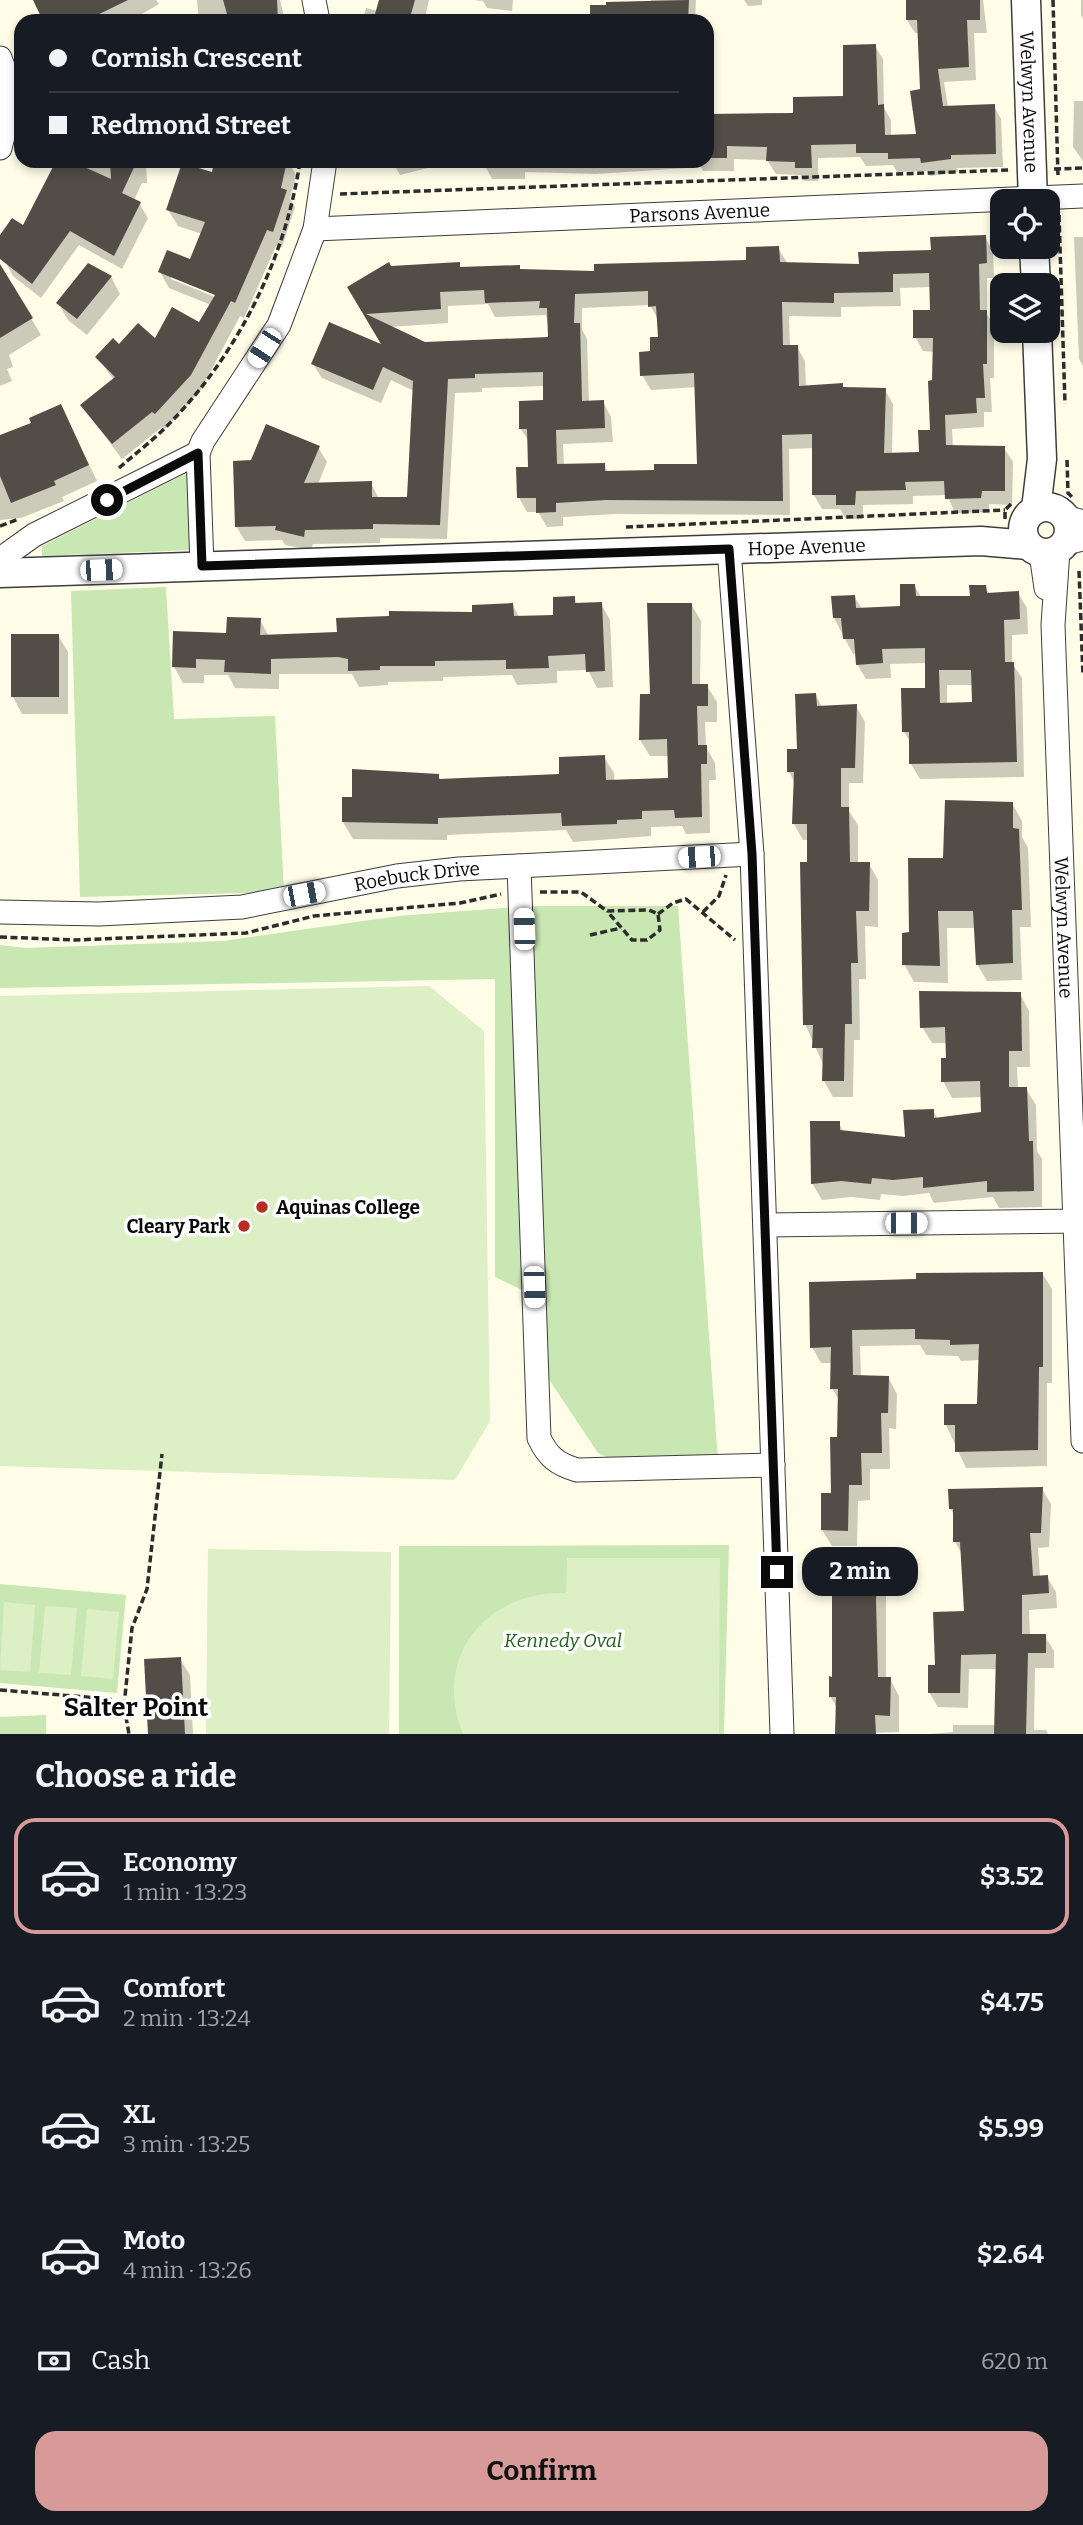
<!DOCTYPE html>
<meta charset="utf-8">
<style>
:root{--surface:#171b24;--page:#242831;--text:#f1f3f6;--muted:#9ea1a6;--line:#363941;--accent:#d79a98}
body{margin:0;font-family:Bitter,serif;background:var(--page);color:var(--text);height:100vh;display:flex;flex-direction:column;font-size:26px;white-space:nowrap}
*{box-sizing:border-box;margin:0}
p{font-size:23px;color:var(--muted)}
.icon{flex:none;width:38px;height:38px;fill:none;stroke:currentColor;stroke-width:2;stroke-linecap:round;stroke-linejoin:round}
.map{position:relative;height:1734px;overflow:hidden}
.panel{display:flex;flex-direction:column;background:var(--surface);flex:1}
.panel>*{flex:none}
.banner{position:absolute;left:14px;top:14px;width:700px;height:154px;border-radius:21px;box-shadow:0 4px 10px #0003;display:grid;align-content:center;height:154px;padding:0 35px;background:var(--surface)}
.fabs{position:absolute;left:990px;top:189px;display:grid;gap:14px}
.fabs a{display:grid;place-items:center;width:70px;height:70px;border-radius:14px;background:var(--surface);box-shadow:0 4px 10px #0003;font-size:35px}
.end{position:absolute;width:32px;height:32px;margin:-16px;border:9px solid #0a0a0a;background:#fff;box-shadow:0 0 0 4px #fff}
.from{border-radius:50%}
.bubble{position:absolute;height:49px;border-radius:21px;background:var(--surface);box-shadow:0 4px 10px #0003;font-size:23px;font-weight:700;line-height:49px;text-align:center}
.car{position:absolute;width:21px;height:42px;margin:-21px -10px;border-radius:9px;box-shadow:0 0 5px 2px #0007;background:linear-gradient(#fff 24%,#345 0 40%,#fff 0 76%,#345 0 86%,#fff 0)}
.banner b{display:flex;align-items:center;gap:24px;height:66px;font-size:26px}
.banner b+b{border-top:2px solid var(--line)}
.banner i{width:18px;height:18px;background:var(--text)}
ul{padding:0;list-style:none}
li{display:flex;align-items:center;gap:21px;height:116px;margin:0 14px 10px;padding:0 21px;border:4px solid transparent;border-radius:21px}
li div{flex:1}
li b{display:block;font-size:26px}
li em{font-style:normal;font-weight:700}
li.current{border-color:var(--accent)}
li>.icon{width:63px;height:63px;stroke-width:1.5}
h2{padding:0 35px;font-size:32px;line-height:84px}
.pay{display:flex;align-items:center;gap:18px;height:77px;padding:0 35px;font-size:26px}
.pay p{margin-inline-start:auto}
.cta{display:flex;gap:14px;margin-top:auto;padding:14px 35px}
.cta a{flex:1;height:80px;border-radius:21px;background:var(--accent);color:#111;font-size:28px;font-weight:700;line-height:80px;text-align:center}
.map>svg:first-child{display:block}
.green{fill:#c9e7b3}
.pitch{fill:#dcefc5}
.shadow{fill:#0003;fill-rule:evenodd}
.building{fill:#534d47;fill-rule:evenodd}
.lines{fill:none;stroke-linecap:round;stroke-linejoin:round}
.minor-casing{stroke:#3d3d3d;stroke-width:25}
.tertiary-casing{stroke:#3d3d3d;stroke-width:31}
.path{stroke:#2c2c2c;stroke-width:3.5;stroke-dasharray:7 3.5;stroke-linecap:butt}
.minor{stroke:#fff;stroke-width:23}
.tertiary{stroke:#fff;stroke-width:28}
.route{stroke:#0a0a0a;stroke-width:9}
.poi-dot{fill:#b72e25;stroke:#fff;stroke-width:2.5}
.labels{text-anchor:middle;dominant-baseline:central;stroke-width:7;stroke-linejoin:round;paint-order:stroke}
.street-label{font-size:19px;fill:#0a0a0a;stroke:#fff}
.poi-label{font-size:19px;font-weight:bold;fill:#0a0a0a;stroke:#fff;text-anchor:start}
.park-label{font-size:19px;font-style:italic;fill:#24601d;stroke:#fff}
.district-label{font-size:26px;font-weight:bold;fill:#0a0a0a;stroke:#fff}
</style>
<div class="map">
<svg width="1083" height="1734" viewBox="0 0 1083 1734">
<rect width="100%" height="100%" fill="#fffde8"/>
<g class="green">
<polygon points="191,471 193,550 42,556 42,546"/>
<polygon points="166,587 174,719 275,716 284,892 80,897 71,591"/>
<polygon points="528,906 678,906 719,1474 649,1478 598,1453 548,1378 533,1295 495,1277 495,979 0,988 0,945 26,948 223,941 398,916"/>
<polygon points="729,1545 724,1734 399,1734 399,1546"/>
<polygon points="0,1584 126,1595 117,1693 0,1683"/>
<polygon points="46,1715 46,1734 0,1734 0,1717"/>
</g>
<g class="pitch">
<polygon points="429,986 484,1031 490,1421 455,1480 0,1466 0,996"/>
<polygon points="208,1549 391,1552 389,1734 206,1734"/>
<path d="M567,1558H720L719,1734H463C431,1657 487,1590 566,1593Z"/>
<polygon points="4,1602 35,1605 30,1672 0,1670"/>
<polygon points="45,1606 77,1608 71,1675 39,1673"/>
<polygon points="87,1609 119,1612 113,1679 81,1676"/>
</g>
<g class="shadow">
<polygon points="29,0 156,0 159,4 130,21 45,21 35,0"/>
<polygon points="197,0 280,0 285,21 199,21"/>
<polygon points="381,0 429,0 424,21 363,21 366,8 378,11"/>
<polygon points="474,0 513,0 512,11 487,8 483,1"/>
<polygon points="651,0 696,0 695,21 592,21 592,7 651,3"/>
<polygon points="744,0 762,0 762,5 748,6"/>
<polygon points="907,0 983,0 987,33 974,33 976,80 944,82 948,107 994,106 1001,119 1003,167 957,168 958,172 930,176 927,171 897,172 893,165 866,166 860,157 818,158 818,181 804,181 801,175 776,174 767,160 734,159 734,171 703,171 701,167 596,174 525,172 525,179 492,179 485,166 485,161 707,161 707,116 795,114 845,97 875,46 883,59 884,108 891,120 891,136 918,136 922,90 919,33 915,33 907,20"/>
<polygon points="1081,0 1083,0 1083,19 1081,15"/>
<polygon points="1074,101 1083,101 1083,161 1073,147"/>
<polygon points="57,161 146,161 147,183 142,183 134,200 139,203 148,218 122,269 79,245 41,298 13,276 5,261"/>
<path d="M216,161H288L296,175L290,199L295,207L282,247L276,246L244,318L240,316L200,391L165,429L162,427L122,459L82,406L114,380L97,357L119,347L156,341L200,324L211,305L169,288L160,272L191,261L202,234L178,226L168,210L213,175ZM171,276L223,296L222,300L171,279Z"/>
<polygon points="392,161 448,161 448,163 400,175"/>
<path d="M985,237L993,252L994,278H987V314L994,326V378H990L992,412H984V427L952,429L953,447L1004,448L1013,462L1012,505L989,504V512L955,513L947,495L913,496V504L863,505V519H846L840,509H822L814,495V448L789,449L790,515L615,514L563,517V526L547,527L538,512H527L519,498L529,469V442L521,429L545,402V386L482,388V392L455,393L447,539L380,538V543L313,544L311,550L285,545L282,540L245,541L236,526L252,462L318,447L327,462L318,484L371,483L379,499H409L414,391L391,380L381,403L322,378L313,364L385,347L349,287L390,267L459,264L461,268L596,273L748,261L778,248L788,264L860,266L933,252ZM931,287L932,312L915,337L923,351L934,352L931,432L921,454L892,455L893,404L885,390L806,387L805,361L797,347H790L789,316L841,317V307L901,306L900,288ZM488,304L495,317L546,315L550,338L425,344L389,327L448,323V306ZM650,305L659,321L660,339L642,375L651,390L697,387L699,465L656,472H608L604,465H564L563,444L613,442L611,417L603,402L589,403L587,339L582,329V308Z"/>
<polygon points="1074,237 1083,237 1083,366 1079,359"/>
<polygon points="0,267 41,335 9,355 13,367 7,369 12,381 0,386"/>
<polygon points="111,277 120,294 87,335 68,320 58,303"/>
<polygon points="61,406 97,481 62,497 64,501 21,518 0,520 0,437 34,424"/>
<path d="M914,585L921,597H971L985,587L990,594L1018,593L1027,608L1028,634L1012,635V663L1022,678L1024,777L920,779L911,764V743L904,732L927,689L926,663L890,664L891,678L866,679L857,664V653L853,654L834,618L854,596L862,609L902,607ZM947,685H973L974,704L947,705Z"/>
<polygon points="574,598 578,605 601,604 610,620 613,687 597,688 588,670 557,671 557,683 517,685 512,675 443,677 443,681 388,682 388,685 359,687 352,674 279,674 279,689 235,688 228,675 204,675 204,683 183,683 174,667 228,634 260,620 269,637 339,634 474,614 512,604 520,618 555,617"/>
<polygon points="691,604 701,621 700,686 707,686 717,702 717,722 705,722 706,747 715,763 716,780 709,780 710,833 686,834 682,826 651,827 651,836 573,842 566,830 447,835 447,840 353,839 343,822 353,799 438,775 441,780 561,776 604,757 614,773 614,782 670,780 669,756 650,756 640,740 651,695"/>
<polygon points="58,635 68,652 68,714 22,714 13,697"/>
<polygon points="815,694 822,707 856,706 865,722 863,783 849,783 849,811 858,825 858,864 869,864 878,880 878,927 865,926 866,979 859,979 860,1040 854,1040 853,1097 833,1097 824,1081 823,1064 805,1024 809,840 803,840 794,824 795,783 789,772 799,751"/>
<polygon points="1012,803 1022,821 1022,837 1028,848 1031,927 1020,927 1022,980 987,981 977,964 976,928 947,928 948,983 914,982 904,964 911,934 945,860"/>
<polygon points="1020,994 1029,1011 1030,1067 1017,1067 1018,1089 1026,1089 1036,1105 1037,1151 1042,1159 1042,1207 999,1208 993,1197 934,1203 929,1193 903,1196 881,1194 880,1200 851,1197 822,1200 812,1183 839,1123 844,1133 906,1139 933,1111 938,1119 983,1114 983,1097 952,1098 943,1081 947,1043 932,1043 922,1027"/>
<polygon points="1042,1273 1052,1289 1052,1383 1047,1383 1047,1466 966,1468 946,1425 979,1405 980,1360 961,1361 958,1356 926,1355 920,1345 860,1346 861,1377 888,1377 897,1394 896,1429 889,1428 890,1469 870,1469 870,1500 858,1501 857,1546 832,1546 822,1530 833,1495 840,1402 832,1388 832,1363 821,1363 812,1347 810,1284"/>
<polygon points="1042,1489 1051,1504 1049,1547 1038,1548 1040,1577 1047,1577 1056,1592 1057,1608 1029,1610 1030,1636 1045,1636 1054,1651 1054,1668 1035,1668 1034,1730 1046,1730 1048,1734 929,1734 953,1732 953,1725 996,1725 997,1669 969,1669 968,1708 938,1707 929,1692 936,1667 966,1613 962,1554 955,1542 955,1516 950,1508"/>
<polygon points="890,1555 900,1571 900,1592 886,1592 886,1679 890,1679 899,1696 899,1732 837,1734 837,1708 830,1696 852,1582"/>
<polygon points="180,1659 190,1675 193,1734 150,1734"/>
</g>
<g class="building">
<polygon points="33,0 128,0 85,21 43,21"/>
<polygon points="223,0 277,0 278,21 229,21"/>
<polygon points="379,0 415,0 409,21 373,21"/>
<polygon points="689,0 688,20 590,21 590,5 606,5 606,2"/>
<polygon points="906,0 980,0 980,20 967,20 969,67 938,69 943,106 995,104 996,154 951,155 951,159 921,163 920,158 888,159 888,153 856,153 856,144 811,145 812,168 795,168 795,162 766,161 767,147 727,146 727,158 707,158 707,114 793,113 793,97 843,96 843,45 876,44 878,105 884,104 885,135 916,134 910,91 920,89 917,20 906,20"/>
<polygon points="56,161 71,161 111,179 110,161 137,161 122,193 141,202 114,256 70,231 32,284 0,259 0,235 12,218 23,225"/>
<polygon points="214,161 287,161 281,188 287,190 273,232 267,230 235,303 231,301 191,375 155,414 152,412 112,444 80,405 115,377 95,357 113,338 119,344 138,323 155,338 172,307 199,322 215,295 158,272 167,250 190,259 205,222 166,210 182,163 212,172"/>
<path d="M986,235L987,263L979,264L980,310H987V364H983L985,398H976L977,413L945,415L946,445L1005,446V491H982L981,498L945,499L944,481L905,482L906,490L856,491L855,505H836V495H812V434L782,435L783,501L606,500L556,503V512L536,513V498H517L516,467H528L527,429H519V401L543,400V372L475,374V378L448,379L440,525L373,524V529L305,530L304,537L275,530L276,526L235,527L233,461L251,460L266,424L320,446L304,483L372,481V497H407L413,381L383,367L373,390L311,364L329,322L381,344L347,287L389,262L391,266L460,262V267L520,265V269L594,271V264L746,260V247L779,246L780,262L859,264L858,252L931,250L930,237ZM929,273L930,310H913V338H933L932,380L928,381L930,430H918L919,452L884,453L886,388L843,387V383L799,386L798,345H783L782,302L834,303V293L893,292V274ZM484,290L485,303L540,301L539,308H547L548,337L425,342L366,314L441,309L440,292ZM648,291V307L656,306L658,337H650V351L639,352L640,376L694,373L697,464H654V470L605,471V463L557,464L556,430L605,428L604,400L582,401L580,323H574L575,294Z"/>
<polygon points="88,263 112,276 77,319 56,303"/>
<polygon points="0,264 33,318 0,338"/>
<polygon points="61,404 89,465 54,481 56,485 11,503 0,476 0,435 31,423 29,418"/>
<path d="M900,584H915L916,596H970L969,585H986L987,593L1019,591L1020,619L1004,620L1005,662H1014L1017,762L909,764V732H902L901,688H925V648L882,649L883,663L856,665L854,639H843L841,618H833L831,596L855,595L856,608L900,606ZM939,670H971L972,702L940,703Z"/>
<polygon points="575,596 575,603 602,602 605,671 586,672 585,654 548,656 549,668 506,669 506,660 435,661 435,666 380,666 380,670 348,671 348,659 338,657 271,659 271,674 224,672 225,660 196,659 196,668 172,667 173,631 226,633 227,617 261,618 260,635 337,632 336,618 389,616 389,611 472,612 472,605 513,603 514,616 553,615 553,597"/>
<polygon points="647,603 692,603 692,684 708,684 708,706 697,706 698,745 707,745 707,764 701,764 702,817 675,818 674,810 642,811 642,819 617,820 617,824 562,826 561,813 438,818 438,824 342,822 342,797 352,797 352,769 439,774 439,779 559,774 559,757 605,755 606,780 668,778 667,739 639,740 640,694 650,694"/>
<rect x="11" y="634" width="48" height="63"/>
<polygon points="816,693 817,706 857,704 855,768 841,768 841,807 849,807 850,862 870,862 869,911 856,911 858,963 851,963 852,1024 845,1024 844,1081 822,1081 823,1048 812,1048 813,1025 803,1025 800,862 807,862 807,824 792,824 794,772 787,772 787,749 797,749 795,694"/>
<polygon points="945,800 1013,802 1013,828 1019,829 1022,910 1012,910 1013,963 976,965 973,911 938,911 940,966 902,965 902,933 909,932 908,858 943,858"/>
<polygon points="919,991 1021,992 1022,1051 1009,1051 1009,1087 1027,1087 1029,1141 1033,1141 1034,1191 987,1192 987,1181 923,1188 923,1177 893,1180 872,1178 871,1184 841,1181 811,1184 810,1121 840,1121 840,1130 905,1137 903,1110 934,1109 934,1118 981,1112 980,1081 941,1082 941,1058 946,1058 945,1027 920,1028"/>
<polygon points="1043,1272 1043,1367 1039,1367 1038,1450 955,1452 955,1425 944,1425 944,1404 977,1404 979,1344 950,1345 950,1340 915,1339 915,1329 852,1330 853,1375 889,1376 888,1413 881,1413 882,1453 861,1453 862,1485 849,1485 848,1531 821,1530 821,1493 831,1493 830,1437 837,1437 838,1389 830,1389 831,1347 810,1348 809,1282 916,1279 916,1273"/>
<polygon points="1043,1487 1041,1533 1030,1533 1033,1576 1048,1575 1049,1593 1022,1595 1022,1634 1046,1634 1046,1653 1028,1653 1026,1734 994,1734 996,1654 961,1655 960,1693 928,1693 928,1665 935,1665 933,1612 964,1611 960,1542 953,1542 953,1509 949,1509 948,1489"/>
<polygon points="891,1553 892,1576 877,1576 876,1600 878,1677 891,1677 890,1716 875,1715 876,1734 835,1734 836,1697 829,1697 829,1676 832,1677 832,1581 850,1580 850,1554"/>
<polygon points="181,1657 185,1734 148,1734 144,1659"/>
</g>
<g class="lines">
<defs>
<g id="minor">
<polyline points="314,0 318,21"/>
<path d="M0,58C12,85 8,120 0,148"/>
<path id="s1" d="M315,229L1083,196"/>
<polyline points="1066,517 1083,522"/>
<polyline points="1066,543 1083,539"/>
<polyline points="729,549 752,854 782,1734"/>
<path id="s2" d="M1058,550L1053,625L1083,1441"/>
<polyline points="1041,553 1046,588"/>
<polyline points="202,566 198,453 203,441 279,325 315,229 325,161"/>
<polyline points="0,568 6,555 34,535 198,453"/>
<path d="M519,866L539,1438C548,1457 557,1464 577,1470L773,1465"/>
<path id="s3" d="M0,912L99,914L242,907L397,876L459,869L752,854"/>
<polyline points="766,1225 1083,1221"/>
</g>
<g id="tertiary">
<path id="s4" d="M1026,0L1033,201"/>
<polyline points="1034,247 1036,285"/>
<circle cx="1046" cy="530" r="23"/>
<polyline points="1036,509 1042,459 1037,331"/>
<path id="s5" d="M0,573L981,541L1028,545"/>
</g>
</defs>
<use href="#minor" class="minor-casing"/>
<use href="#tertiary" class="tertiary-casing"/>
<g class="path">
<polyline points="1053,0 1058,176"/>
<polyline points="1054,169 1083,168"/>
<polyline points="340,194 1011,170"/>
<polyline points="1059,215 1065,404"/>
<polyline points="1067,460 1068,493 1072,497"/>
<path d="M119,468C135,454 152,441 167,426C237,356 286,258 300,161"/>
<polyline points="1005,519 1005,510 1013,502"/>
<polyline points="0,526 19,519"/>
<polyline points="626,527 1005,510"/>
<polyline points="1079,571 1083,676"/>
<polyline points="540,892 581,892 607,911 649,910 658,914 660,930 647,940 632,940 607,911"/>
<polyline points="703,912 719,896 726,875"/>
<polyline points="658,914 673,903 686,899 735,940"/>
<polyline points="590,935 621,928"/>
<polyline points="0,937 75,940 246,933 314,916 460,903 501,894"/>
<polyline points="0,1690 110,1699 124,1706 132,1628 147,1589 162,1454"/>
<polyline points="124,1706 129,1734"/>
</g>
<use href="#minor" class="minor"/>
<use href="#tertiary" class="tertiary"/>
</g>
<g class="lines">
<polyline class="route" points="107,500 198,453 202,566 729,549 752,854 777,1572"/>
</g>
<g class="poi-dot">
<circle cx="262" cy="1207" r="7"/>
<circle cx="244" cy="1226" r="7"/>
</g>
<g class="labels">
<g class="street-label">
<text stroke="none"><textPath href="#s4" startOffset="102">Welwyn Avenue</textPath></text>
<text stroke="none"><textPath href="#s1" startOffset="385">Parsons Avenue</textPath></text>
<text stroke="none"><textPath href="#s5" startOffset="807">Hope Avenue</textPath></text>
<text stroke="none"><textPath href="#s3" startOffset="420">Roebuck Drive</textPath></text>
<text stroke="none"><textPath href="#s2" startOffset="378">Welwyn Avenue</textPath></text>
</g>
<g class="poi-label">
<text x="276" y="1207">Aquinas College</text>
<text x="230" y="1226" text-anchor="end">Cleary Park</text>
</g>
<g class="park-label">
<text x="563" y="1640">Kennedy Oval</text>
</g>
<g class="district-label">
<text x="136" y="1707">Salter Point</text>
</g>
</g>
</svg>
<div class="fabs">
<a><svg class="icon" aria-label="locate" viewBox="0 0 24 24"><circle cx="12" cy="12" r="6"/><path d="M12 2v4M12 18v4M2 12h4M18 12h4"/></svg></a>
<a><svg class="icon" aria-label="layers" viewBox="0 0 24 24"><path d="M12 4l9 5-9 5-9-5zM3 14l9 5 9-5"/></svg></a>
</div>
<i class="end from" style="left:107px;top:500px"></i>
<i class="end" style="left:777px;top:1572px"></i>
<div class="bubble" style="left:802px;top:1547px;width:116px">2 min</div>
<i class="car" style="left:264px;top:348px;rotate:213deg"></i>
<i class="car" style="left:101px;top:570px;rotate:88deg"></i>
<i class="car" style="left:699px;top:857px;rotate:267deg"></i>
<i class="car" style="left:304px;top:894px;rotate:79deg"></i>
<i class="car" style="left:524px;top:929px;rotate:358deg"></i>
<i class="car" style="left:906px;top:1223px;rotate:90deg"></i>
<i class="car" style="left:534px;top:1287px;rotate:178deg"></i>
<div class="banner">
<b><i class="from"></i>Cornish Crescent</b>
<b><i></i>Redmond Street</b>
</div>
</div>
<section class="panel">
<h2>Choose a ride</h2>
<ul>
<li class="current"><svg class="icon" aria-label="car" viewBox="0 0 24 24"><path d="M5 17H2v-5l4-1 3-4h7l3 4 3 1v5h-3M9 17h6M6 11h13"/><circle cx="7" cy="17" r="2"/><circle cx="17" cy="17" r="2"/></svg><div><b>Economy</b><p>1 min · 13:23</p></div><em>$3.52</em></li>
<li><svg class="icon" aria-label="car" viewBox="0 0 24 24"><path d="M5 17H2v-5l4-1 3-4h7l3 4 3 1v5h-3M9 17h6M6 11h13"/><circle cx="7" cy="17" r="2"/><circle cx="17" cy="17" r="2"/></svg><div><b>Comfort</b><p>2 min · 13:24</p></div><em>$4.75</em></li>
<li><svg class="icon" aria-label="car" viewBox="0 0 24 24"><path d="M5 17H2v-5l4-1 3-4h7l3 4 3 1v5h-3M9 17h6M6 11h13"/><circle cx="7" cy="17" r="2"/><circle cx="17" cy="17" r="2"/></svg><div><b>XL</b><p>3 min · 13:25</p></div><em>$5.99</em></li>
<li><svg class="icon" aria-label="car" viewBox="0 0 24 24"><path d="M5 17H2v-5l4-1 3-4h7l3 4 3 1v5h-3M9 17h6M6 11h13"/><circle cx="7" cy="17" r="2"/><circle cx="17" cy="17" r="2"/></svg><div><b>Moto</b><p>4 min · 13:26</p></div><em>$2.64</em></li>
</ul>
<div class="pay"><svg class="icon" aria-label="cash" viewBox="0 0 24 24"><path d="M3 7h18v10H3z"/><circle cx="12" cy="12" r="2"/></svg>Cash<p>620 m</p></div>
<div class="cta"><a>Confirm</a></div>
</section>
